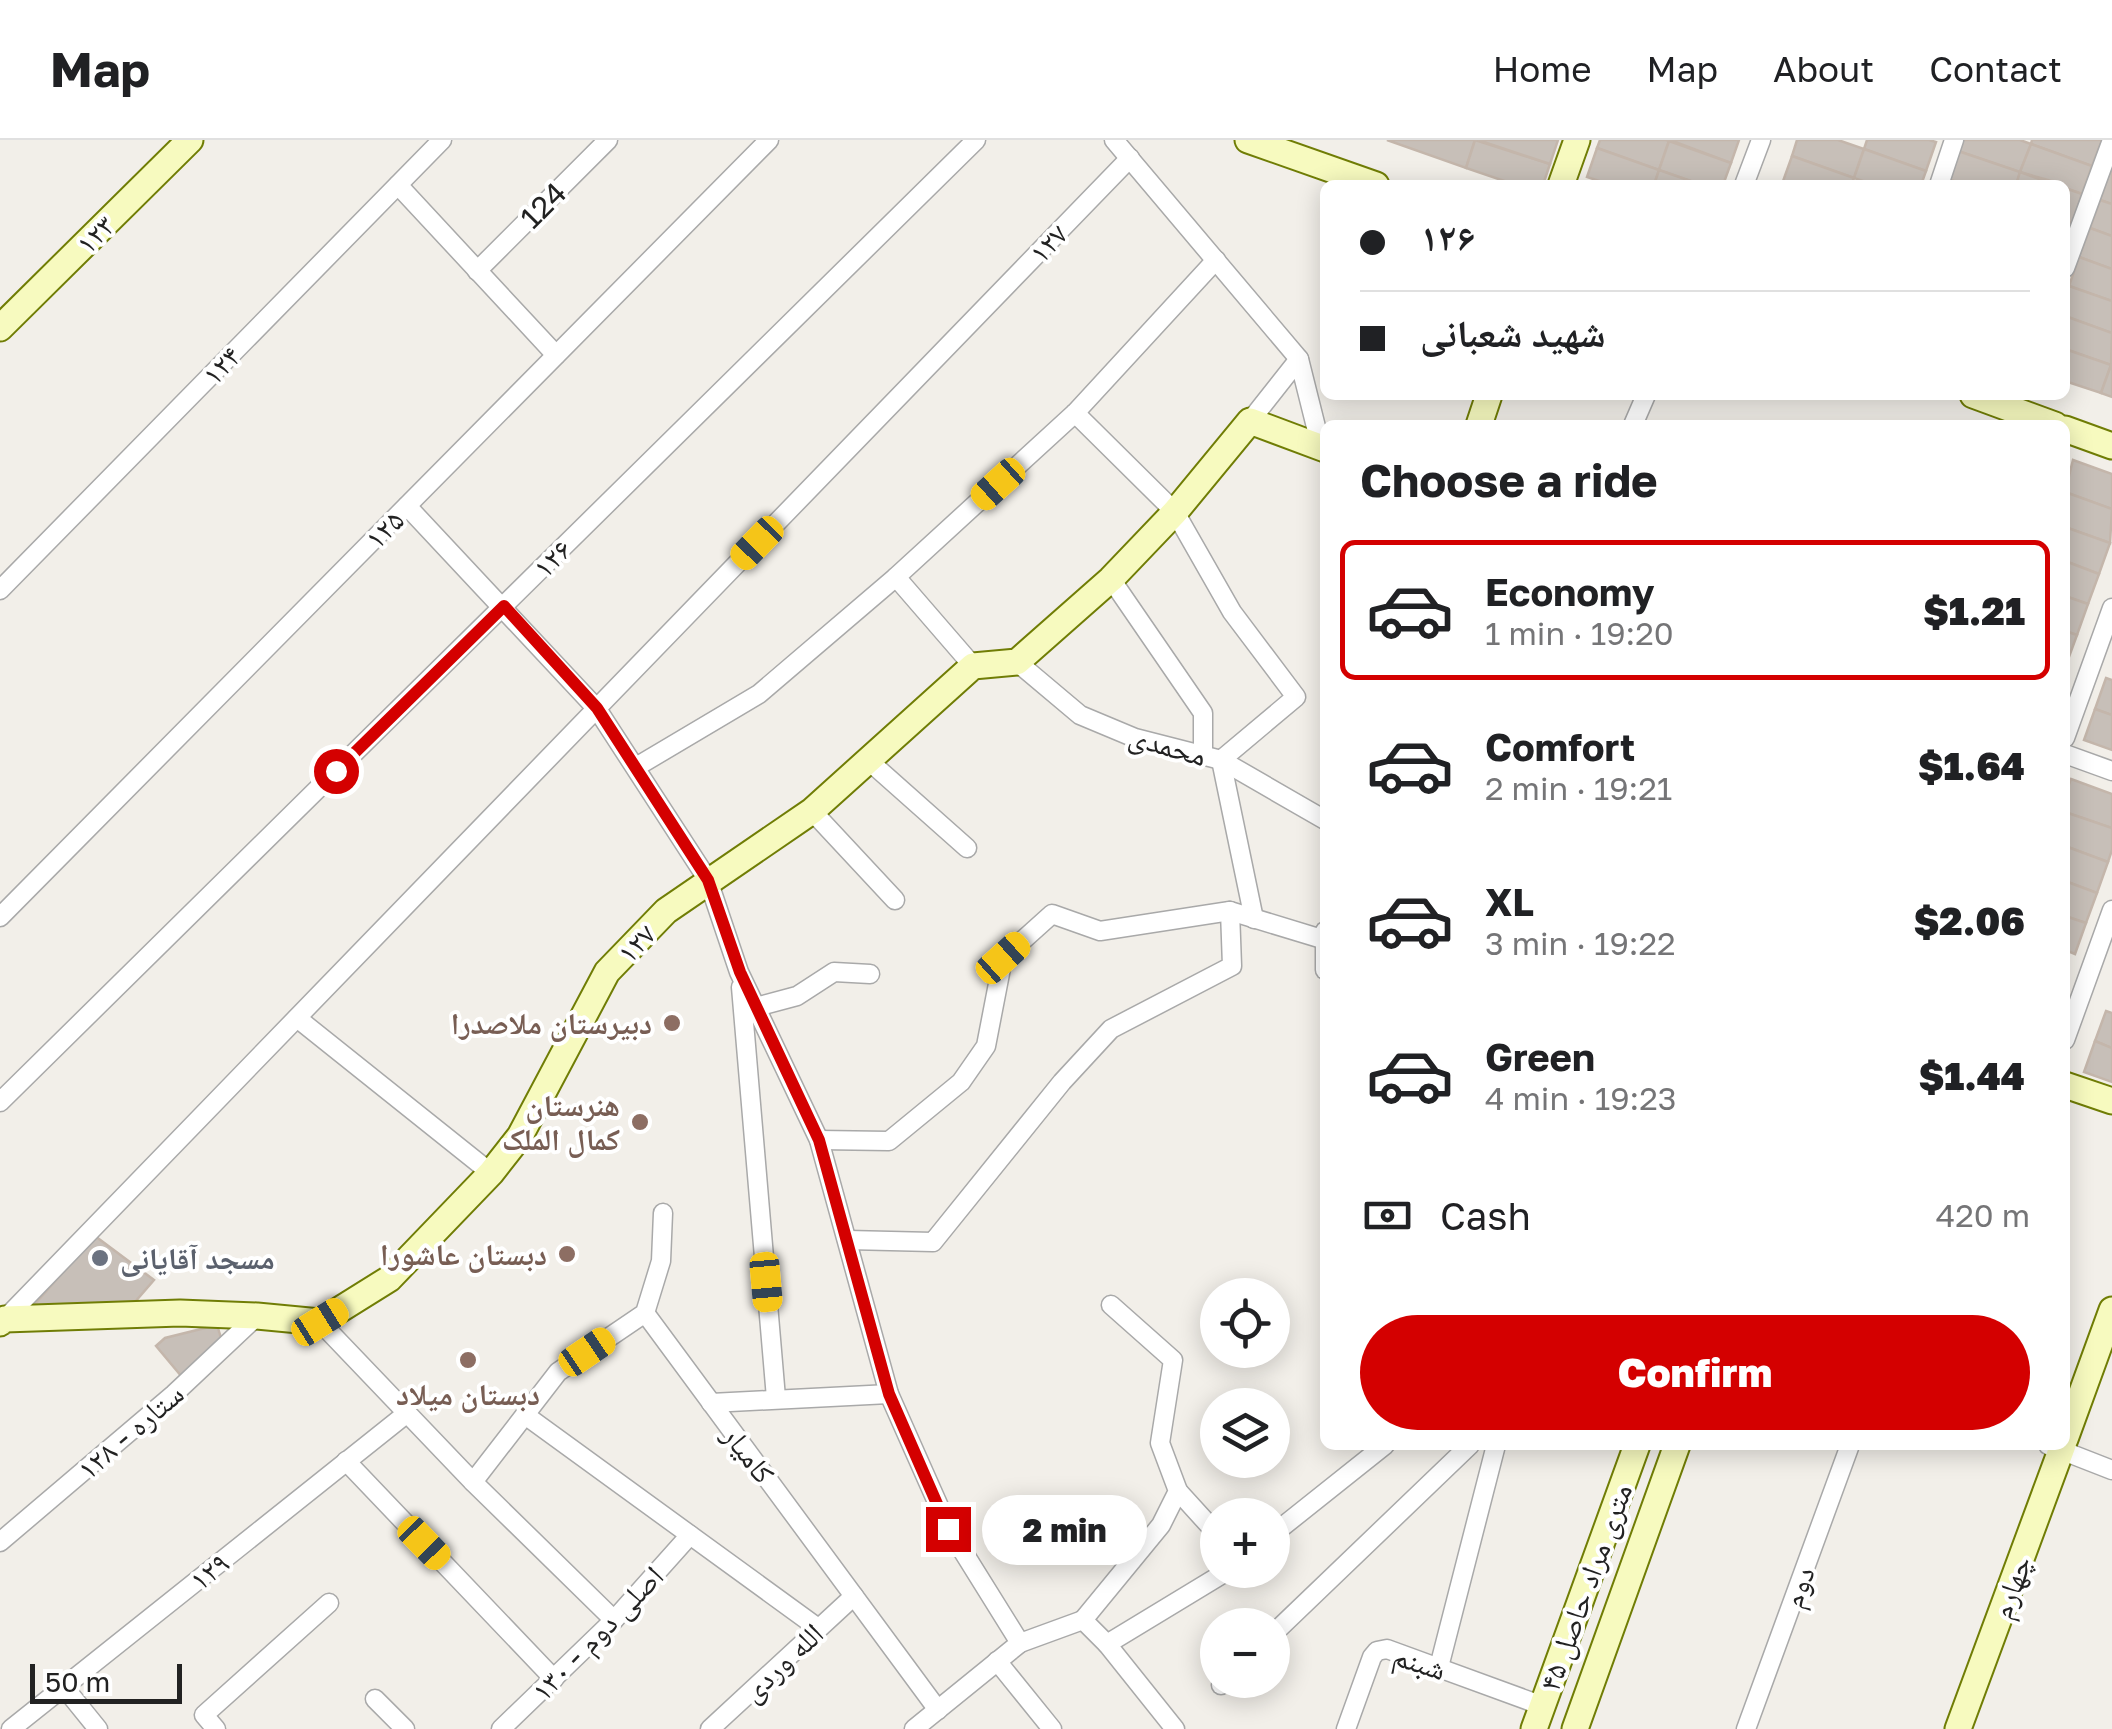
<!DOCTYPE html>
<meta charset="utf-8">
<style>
:root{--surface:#fff;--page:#f2f2f2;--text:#202124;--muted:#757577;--line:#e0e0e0;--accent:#d40000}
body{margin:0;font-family:"Golos Text","Noto Naskh Arabic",sans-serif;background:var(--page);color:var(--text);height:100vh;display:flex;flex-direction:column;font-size:38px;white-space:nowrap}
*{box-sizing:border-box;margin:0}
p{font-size:32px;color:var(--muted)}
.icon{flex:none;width:55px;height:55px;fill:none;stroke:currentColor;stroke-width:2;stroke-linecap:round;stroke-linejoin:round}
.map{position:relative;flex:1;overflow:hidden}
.side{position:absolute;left:1320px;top:280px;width:750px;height:1030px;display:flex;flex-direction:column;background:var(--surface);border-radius:15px;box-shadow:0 5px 25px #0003}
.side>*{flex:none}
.banner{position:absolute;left:1320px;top:40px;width:750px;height:220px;border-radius:15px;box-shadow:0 5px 25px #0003;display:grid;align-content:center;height:220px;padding:0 40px;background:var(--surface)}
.buttons{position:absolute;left:1200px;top:1138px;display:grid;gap:20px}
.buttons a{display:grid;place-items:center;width:90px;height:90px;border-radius:50%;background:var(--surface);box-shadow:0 5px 25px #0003;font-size:50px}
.scale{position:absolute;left:30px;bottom:25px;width:152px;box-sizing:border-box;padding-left:10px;border:5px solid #222;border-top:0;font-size:28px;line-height:35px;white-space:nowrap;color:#222;-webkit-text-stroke:8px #fff;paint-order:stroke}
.end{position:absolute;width:45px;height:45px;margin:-22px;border:12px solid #d40000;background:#fff;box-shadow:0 0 0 5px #fff}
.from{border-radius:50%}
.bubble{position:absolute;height:70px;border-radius:35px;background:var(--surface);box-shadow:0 5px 25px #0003;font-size:32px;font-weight:800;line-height:70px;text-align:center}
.car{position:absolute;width:30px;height:60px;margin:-30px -15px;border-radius:12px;box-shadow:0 0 8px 2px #0007;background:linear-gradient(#f5c518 24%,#345 0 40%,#f5c518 0 76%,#345 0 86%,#f5c518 0)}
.banner b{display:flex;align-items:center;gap:35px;height:95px;font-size:38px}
.banner b+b{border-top:2px solid var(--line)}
.banner i{width:25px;height:25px;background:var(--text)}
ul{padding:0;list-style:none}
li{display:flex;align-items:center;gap:30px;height:140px;margin:0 20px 15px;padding:0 20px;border:5px solid transparent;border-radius:15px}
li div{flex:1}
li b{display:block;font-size:38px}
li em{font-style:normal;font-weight:800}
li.selected{border-color:var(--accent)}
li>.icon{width:90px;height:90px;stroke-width:1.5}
h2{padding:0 40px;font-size:45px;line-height:120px}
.pay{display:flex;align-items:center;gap:25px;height:110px;padding:0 40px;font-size:38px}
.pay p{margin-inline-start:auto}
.cta{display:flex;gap:20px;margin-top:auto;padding:20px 40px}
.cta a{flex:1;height:115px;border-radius:60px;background:var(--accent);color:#fff;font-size:40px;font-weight:800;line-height:115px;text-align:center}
header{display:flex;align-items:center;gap:60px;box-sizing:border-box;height:140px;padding:0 50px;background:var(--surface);border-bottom:2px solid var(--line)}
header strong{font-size:48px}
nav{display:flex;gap:55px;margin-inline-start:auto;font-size:35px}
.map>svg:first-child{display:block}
.building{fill:#c7bfb8;stroke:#c4b6ab;stroke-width:2.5}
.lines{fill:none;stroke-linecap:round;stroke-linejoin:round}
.street-casing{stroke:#a9a9a9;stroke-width:21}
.secondary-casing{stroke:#707d05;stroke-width:29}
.street{stroke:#fff;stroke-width:18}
.secondary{stroke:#f7fabf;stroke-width:25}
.route{stroke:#d40000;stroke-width:12}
.education-dot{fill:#8d6e63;stroke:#fff;stroke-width:4}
.worship-dot{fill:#6b7280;stroke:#fff;stroke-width:4}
.labels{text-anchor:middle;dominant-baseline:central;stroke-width:8;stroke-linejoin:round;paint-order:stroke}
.street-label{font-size:30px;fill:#222;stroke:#fff}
.education-label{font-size:30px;font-weight:bold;fill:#785e54;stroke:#fff;text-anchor:end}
.worship-label{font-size:30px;font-weight:bold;fill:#5b616d;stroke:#fff;text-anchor:start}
</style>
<header>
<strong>Map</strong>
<nav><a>Home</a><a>Map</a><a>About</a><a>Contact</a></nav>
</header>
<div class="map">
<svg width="2112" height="1589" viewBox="0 0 2112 1589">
<rect width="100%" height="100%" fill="#f2efe9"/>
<g class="building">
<polygon points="1387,0 1475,0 1466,28"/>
<polygon points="1475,0 1550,24 1543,45 1516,45 1466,28"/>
<polygon points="1478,0 1558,0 1550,24"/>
<polygon points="1600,0 1666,0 1669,1 1659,30 1597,8"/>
<polygon points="1670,0 1739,0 1731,23"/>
<polygon points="1797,0 1838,0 1864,9 1854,38 1792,16"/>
<polygon points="1867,0 1929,0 1936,2 1926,31 1864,9"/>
<polygon points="1962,0 2020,0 2031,4 2020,32 1958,11"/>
<polygon points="2032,0 2102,0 2092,26 2031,4"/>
<polygon points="1669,1 1731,23 1723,45 1702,45 1659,30"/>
<polygon points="2031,4 2092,26 2082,54 2065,48 2065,45 2020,32"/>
<polygon points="1597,8 1659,30 1654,45 1611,45 1587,37"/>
<polygon points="1864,9 1926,31 1921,45 1874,45 1854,38"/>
<polygon points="1958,11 2020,32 2016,45 1965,45 1948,39"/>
<polygon points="1792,16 1854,38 1851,45 1782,44"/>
<polygon points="1659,30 1702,45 1654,45"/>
<polygon points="2110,31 2112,32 2112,64 2100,60"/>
<polygon points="2020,32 2056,45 2016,45"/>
<polygon points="2065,48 2082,54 2072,83 2065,80"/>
<polygon points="2100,60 2112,64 2112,96 2090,88"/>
<polygon points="2090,88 2112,96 2112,129 2079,117"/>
<polygon points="2079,117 2112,129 2112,161 2069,146"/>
<polygon points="2069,146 2112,161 2112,193 2065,176 2065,158"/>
<polygon points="2065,176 2112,193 2111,225 2065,209"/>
<polygon points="2065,209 2111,225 2101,253 2065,241"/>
<polygon points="2111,225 2112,225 2112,257 2101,253"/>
<polygon points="2073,320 2112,334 2112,369 2065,352"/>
<polygon points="2065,352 2112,369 2110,403 2065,387"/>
<polygon points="2065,387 2110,403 2099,434 2065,421"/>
<polygon points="2065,421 2099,434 2088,464 2065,456"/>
<polygon points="2065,456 2088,464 2077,495 2065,491"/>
<polygon points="2065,491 2077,495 2066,525 2065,525"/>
<polygon points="2106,538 2112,540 2112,575 2095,569"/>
<polygon points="2095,569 2112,575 2112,610 2084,600"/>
<polygon points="2071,639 2112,654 2112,688 2065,672 2065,655"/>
<polygon points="2065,672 2112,688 2112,710 2108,722 2065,706"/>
<polygon points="2065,706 2108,722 2097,753 2065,741"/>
<polygon points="2065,741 2097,753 2086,783 2065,776"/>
<polygon points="2065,776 2086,783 2075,814 2065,810"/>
<polygon points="2106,871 2112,873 2112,908 2095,901"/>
<polygon points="2095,901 2112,908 2112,942 2084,932"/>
<polygon points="95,1096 154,1140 128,1170 34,1165"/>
<polygon points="217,1185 222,1201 182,1237 156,1206 165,1198"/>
</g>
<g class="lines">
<defs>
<g id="street">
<polyline points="1114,0 1299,219"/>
<polyline points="398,45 556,215"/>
<polyline points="1744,45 1761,0"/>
<polyline points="1939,45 1954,0"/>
<polyline points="2065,128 2112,0"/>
<polyline points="477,131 608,0"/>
<polyline points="1075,273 1175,372 1232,472 1296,557 1221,620 1254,779"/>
<polyline points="1250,281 1299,219 1321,307"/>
<polyline points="1633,285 1646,255"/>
<polyline points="407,366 597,569 708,740 739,832 819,1000 889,1254 949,1389 1020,1503 914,1589"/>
<polyline points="1111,439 1203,573 1203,616"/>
<polyline points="0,450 442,0"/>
<polyline points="1017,522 1080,575 1135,598 1221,620 1325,680"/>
<polyline points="973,526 896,437 1075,273 1216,120"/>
<polyline points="2065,598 2112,468"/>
<polyline points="2065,614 2112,631"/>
<polyline points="869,621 967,708"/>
<polyline points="636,627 759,554 896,437"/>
<polyline points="812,671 895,760"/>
<polyline points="0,777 769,0"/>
<polyline points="1325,791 1325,830"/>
<polyline points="741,847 776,1258"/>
<polyline points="756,867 797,856 834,832 870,834"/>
<polyline points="297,878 491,1033"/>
<polyline points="2065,900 2112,770"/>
<polyline points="0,962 976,0"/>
<polyline points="819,1000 889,1001 961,942 986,906 1003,818 1052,774 1100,791 1230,771 1322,799"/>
<polyline points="848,1100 933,1102 1062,942 1111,889 1232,826 1230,771"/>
<polyline points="645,1173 938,1570"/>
<polyline points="5,1179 1130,18"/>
<polyline points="320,1182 473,1342 614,1480"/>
<polyline points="711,1263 889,1254"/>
<polyline points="525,1275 818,1488"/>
<polyline points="2048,1305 2112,1330"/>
<polyline points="346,1321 554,1539"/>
<polyline points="473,1342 558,1232 645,1173 661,1121 663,1073"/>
<polyline points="1178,1351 1218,1395"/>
<polyline points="1272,1395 1385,1305"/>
<polyline points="0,1402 174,1254 257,1176"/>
<polyline points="1083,1480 1161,1385 1178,1351 1160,1303 1173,1220 1111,1165"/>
<polyline points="1272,1495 1470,1305"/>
<polyline points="1020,1503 1083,1480 1107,1504 1229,1430"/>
<polyline points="1107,1504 1175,1589"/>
<polyline points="997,1521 1052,1589"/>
<polyline points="1439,1527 1496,1305"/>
<polyline points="1221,1545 1226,1540"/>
<polyline points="64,1547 98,1589"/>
<polyline points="375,1559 405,1589"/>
<polyline points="11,1589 406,1274"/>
<polyline points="216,1589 204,1575 329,1463"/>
<polyline points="501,1589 614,1480 690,1395"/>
<polyline points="710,1589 854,1456"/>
<polyline points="1346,1589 1372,1517 1377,1511 1387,1509 1543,1566"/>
<polyline points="1746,1589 1850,1305"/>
</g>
<g id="secondary">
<polyline points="1248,0 1376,45"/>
<polyline points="1561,45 1577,0"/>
<polyline points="0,188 190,0"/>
<polyline points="1973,255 2055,285"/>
<polyline points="1479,285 1489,255"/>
<polyline points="2065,289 2112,306"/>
<polyline points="2065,945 2112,961"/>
<polyline points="0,1183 5,1179 180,1173 257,1176 320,1182 389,1139 491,1033 520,996 607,832 666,771 812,671 973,526 1017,522 1111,439 1175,372 1250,281 1325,309"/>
<polyline points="2065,1299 2112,1170"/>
<polyline points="1534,1589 1637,1305"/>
<polyline points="1575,1589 1677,1305"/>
<polyline points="1958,1589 2063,1305"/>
</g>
</defs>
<use href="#street" class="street-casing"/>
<use href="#secondary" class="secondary-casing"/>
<use href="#street" class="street"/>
<use href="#secondary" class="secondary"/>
</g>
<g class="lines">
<polyline class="route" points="336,631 504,466 597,568 708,740 740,832 819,1000 889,1254 948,1389"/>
</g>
<g class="education-dot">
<circle cx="672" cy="883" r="10"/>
<circle cx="640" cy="982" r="10"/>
<circle cx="567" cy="1114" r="10"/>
<circle cx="468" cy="1220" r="10"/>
</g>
<circle class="worship-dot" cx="100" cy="1118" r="10"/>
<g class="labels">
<g class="street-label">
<text transform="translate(543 65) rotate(-45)">124</text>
<text transform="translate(95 94) rotate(-45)">۱۲۳</text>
<text transform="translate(1048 103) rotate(-46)">۱۲۷</text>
<text transform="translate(221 225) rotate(-46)">۱۲۴</text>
<text transform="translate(384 389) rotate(-45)">۱۲۵</text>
<text transform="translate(552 418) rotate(-45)">۱۲۶</text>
<text transform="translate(1168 605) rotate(16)">محمدی</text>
<text transform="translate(636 803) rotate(-46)">۱۲۷</text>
<text transform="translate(130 1291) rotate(-41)">۱۲۸ - ستاره</text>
<text transform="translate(749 1314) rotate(53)">کامیار</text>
<text transform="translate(209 1431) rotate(-39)">۱۲۹</text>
<text transform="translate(1585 1447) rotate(-70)">۴۵ متری مراد حاصل</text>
<text transform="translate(1798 1447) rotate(-70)">دوم</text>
<text transform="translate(2011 1447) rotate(-70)">چهارم</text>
<text transform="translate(597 1493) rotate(-46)">اصلی دوم - ۱۳۰</text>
<text transform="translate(782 1522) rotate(-43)">الله وردی</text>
<text transform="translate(1420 1522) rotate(18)">شبنم</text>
</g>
<g class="education-label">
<text x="652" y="883">دبیرستان ملاصدرا</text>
<text x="620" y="965">هنرستان<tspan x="620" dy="34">کمال الملک</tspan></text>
<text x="547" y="1114">دبستان عاشورا</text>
<text x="468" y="1254" text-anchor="middle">دبستان میلاد</text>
</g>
<g class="worship-label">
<text x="120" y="1118">مسجد آقایانی</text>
</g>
</g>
</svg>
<div class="buttons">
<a><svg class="icon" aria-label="locate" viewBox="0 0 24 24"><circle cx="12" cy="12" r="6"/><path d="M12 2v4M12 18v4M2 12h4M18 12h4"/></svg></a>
<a><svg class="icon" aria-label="layers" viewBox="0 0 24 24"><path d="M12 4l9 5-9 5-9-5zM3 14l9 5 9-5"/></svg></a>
<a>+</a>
<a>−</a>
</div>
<div class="scale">50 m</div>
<i class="end from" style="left:336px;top:631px"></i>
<i class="end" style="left:948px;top:1389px"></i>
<div class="bubble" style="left:982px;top:1355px;width:165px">2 min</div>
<i class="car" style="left:998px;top:344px;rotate:228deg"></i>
<i class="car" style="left:757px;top:403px;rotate:224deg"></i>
<i class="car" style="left:1003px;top:818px;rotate:48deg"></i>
<i class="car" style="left:766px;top:1142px;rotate:175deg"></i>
<i class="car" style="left:320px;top:1182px;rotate:58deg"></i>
<i class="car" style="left:587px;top:1212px;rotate:56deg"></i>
<i class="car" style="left:424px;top:1403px;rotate:136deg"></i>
<div class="banner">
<b><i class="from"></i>۱۲۶</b>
<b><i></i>شهید شعبانی</b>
</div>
<section class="side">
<h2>Choose a ride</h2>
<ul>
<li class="selected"><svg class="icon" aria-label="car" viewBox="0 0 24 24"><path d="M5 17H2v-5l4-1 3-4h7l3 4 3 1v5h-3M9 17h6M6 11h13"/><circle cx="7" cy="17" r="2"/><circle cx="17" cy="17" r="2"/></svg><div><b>Economy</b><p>1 min · 19:20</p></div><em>$1.21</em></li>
<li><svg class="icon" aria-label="car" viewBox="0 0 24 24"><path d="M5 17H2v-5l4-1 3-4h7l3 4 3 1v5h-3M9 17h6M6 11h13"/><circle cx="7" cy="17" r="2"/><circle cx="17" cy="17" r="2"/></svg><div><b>Comfort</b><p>2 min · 19:21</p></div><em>$1.64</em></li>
<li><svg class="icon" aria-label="car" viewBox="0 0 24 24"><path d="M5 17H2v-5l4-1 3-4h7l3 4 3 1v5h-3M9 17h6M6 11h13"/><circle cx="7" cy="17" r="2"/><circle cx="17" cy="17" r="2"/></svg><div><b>XL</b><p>3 min · 19:22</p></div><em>$2.06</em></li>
<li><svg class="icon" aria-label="car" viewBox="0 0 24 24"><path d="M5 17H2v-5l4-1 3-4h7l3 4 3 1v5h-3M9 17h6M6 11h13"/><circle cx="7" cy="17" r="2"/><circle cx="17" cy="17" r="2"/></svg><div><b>Green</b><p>4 min · 19:23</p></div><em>$1.44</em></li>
</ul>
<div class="pay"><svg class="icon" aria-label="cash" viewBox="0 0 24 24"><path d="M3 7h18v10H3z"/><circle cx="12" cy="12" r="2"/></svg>Cash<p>420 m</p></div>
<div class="cta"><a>Confirm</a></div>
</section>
</div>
